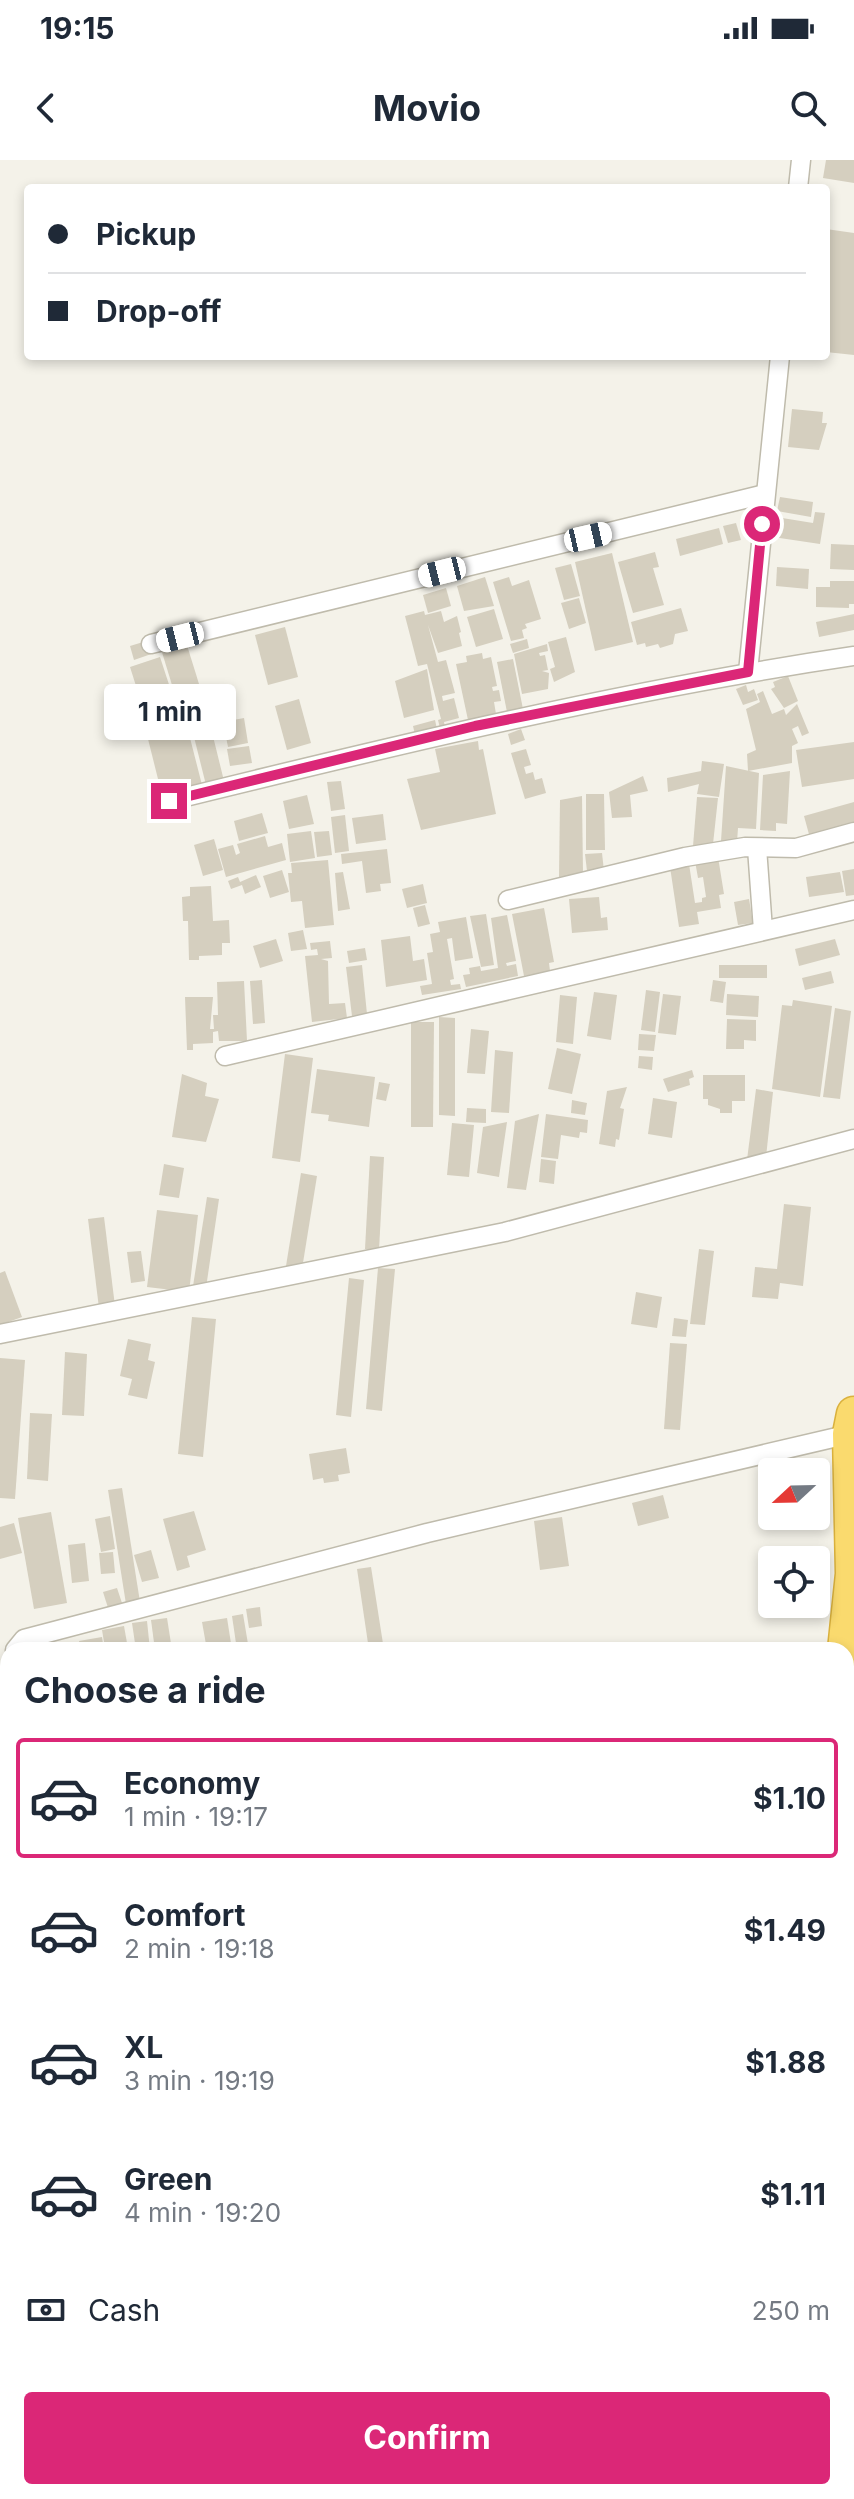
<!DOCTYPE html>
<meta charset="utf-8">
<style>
:root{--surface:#fff;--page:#f6f6f7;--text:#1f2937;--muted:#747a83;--line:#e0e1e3;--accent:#db2777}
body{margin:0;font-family:Inter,sans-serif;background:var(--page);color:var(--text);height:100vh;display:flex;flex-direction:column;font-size:30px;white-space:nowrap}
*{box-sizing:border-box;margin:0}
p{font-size:26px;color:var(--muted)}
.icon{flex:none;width:44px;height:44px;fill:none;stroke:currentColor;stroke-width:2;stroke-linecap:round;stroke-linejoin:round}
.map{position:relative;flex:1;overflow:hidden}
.sheet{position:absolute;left:0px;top:1482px;width:854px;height:858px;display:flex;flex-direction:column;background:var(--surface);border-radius:24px 24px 0 0;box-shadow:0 4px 12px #0003}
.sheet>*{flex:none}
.top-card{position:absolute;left:24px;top:24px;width:806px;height:176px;border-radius:8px;box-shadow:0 4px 12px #0003;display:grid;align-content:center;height:176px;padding:0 24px;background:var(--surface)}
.needle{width:52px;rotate:248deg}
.buttons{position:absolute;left:758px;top:1298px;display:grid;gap:16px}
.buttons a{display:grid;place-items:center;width:72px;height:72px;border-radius:8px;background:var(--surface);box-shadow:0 4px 12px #0003;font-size:40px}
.end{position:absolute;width:36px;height:36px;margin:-18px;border:10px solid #db2777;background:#fff;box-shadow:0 0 0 4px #fff}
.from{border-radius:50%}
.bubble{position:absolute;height:56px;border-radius:8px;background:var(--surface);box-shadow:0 4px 12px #0003;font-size:26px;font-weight:700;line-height:56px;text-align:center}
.car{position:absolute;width:24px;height:48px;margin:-24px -12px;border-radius:10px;box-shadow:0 0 6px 2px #0007;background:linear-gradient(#fff 24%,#345 0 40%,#fff 0 76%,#345 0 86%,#fff 0)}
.top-card b{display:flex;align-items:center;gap:28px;height:76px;font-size:30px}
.top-card b+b{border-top:2px solid var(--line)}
.top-card i{width:20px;height:20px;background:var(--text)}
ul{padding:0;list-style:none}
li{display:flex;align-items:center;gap:24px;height:120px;margin:0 16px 12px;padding:0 8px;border:4px solid transparent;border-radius:8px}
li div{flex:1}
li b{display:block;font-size:30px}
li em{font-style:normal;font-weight:700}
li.selected{border-color:var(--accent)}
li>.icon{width:72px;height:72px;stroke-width:1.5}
h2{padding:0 24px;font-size:36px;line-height:96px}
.pay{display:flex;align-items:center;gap:20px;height:88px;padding:0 24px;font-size:30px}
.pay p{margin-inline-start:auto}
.button{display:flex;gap:16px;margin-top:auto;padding:16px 24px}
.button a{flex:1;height:92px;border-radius:8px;background:var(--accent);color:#fff;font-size:32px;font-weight:700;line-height:92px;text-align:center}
.status{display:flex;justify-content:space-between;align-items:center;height:56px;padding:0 40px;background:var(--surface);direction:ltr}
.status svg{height:22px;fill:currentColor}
header{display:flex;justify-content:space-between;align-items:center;height:104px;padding:0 24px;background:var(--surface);font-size:36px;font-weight:700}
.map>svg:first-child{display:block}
.building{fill:#d5cfbf}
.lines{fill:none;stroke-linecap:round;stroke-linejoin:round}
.street-casing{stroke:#bfbbac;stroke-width:21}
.highway-casing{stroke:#dab13d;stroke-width:37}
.street{stroke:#fff;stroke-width:18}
.highway{stroke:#fada6e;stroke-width:34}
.route{stroke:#db2777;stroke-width:10}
</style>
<div class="status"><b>19:15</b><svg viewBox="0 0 49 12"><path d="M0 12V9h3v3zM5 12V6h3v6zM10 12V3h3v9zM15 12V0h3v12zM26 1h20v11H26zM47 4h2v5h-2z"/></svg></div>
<header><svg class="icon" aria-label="back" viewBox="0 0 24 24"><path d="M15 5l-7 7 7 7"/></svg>Movio<svg class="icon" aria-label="search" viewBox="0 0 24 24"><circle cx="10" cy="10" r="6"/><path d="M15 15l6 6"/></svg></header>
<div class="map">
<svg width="854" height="2339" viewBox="0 0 854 2339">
<rect width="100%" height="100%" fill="#f4f2e9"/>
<g class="building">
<polygon points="826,0 854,0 854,23 823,18"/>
<polygon points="826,69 854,73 854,195 826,192"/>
<polygon points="792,249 823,252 822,263 827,263 819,290 788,287"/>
<polygon points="780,337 813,342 811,357 777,351"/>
<polygon points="815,352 825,353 820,384 773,377 776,357 813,363"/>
<polygon points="736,363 741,380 728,383 723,366"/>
<polygon points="719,368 723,384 680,396 676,379"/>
<polygon points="831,384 854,385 854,410 830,409"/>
<polygon points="655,392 659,407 653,408 664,445 633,453 618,402"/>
<polygon points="612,393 633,482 595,491 575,402"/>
<polygon points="571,404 580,436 564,440 555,408"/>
<polygon points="777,407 809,409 808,429 776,426"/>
<polygon points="485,417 494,446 464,451 457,426"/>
<polygon points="509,417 512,426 529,420 541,459 525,464 527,468 522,470 524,478 511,481 493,422"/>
<polygon points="830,421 854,421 854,444 849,444 849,448 816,447 816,427 830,427"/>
<polygon points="446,428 451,446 428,453 423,435"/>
<polygon points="579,438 586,463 569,469 561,443"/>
<polygon points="681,448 688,471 675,474 673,484 660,488 658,484 646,487 645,483 637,485 631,462"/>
<polygon points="494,449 503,479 476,487 467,457"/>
<polygon points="424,451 425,455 441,451 444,462 457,456 461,472 459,473 462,486 438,493 428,465 438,502 446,500 455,533 442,536 443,541 454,538 459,558 444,562 445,567 440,568 438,560 441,559 427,504 418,506 405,456"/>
<polygon points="854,454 854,470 819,477 816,462"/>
<polygon points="285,467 298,517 268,525 255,475"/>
<polygon points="566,477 575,512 554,522 550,509 555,507 548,482"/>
<polygon points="153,479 157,492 134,500 130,486"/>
<polygon points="527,479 529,488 513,493 510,484"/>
<polygon points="186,482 208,553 183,561 161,489"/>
<polygon points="547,484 548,491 539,493 540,496 545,495 548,510 542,511 549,513 548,529 522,534 514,494"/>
<polygon points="482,493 483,499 491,497 497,526 492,527 493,531 499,530 501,541 494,542 496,554 468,560 456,504 467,502 466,496"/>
<polygon points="160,497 177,549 172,551 176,562 150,570 130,507"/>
<polygon points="513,499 523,549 507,552 497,502"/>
<polygon points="427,509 434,550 404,558 395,521"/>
<polygon points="788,516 798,541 784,548 771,529 775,527 773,522"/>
<polygon points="746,525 748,532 754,529 758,540 743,545 736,529"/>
<polygon points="763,531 772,554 784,549 786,555 797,544 809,573 802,576 798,566 792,569 798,583 792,586 792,603 748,611 747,594 756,590 746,549 760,542 757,534"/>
<polygon points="299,539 311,583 287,590 275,546"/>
<polygon points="244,558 248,583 228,587 223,562"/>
<polygon points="209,560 224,621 206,625 193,573 189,574 202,625 162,635 147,575"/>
<polygon points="435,560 437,569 415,575 413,566"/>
<polygon points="521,569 525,580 511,585 508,574"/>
<polygon points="478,581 479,590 483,589 496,654 421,670 407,619 440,612 435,589"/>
<polygon points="854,582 854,619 802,627 796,590"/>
<polygon points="249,586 252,603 230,606 227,589"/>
<polygon points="526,589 531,605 524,607 526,614 533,612 535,620 542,618 546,633 525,639 511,593"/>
<polygon points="702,601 724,604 719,637 697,634 699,624 668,632 667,618 701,611"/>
<polygon points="726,606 759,613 756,669 738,668 737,682 721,681"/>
<polygon points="790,611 787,664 776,663 776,671 760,670 763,615"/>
<polygon points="643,616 648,631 630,635 632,657 612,658 609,632"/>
<polygon points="341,621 345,649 331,651 327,622"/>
<polygon points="586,634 604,634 605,690 586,690"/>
<polygon points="307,635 314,664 289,669 283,641"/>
<polygon points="582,636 583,715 559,717 560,640"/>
<polygon points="697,637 718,638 713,684 693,686"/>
<polygon points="854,642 854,666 810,678 804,656"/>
<polygon points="262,653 268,673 239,681 234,661"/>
<polygon points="383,654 386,680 356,684 352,658"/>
<polygon points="345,655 349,691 335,693 331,657"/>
<polygon points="311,671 315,698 290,702 287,674"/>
<polygon points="329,671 332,695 317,697 314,672"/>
<polygon points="265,676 268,687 282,683 286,700 226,717 218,689 233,685 236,695 240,693 237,684"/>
<polygon points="214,679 223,710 203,716 194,685"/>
<polygon points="387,689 391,723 380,724 381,731 366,733 362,701 342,704 341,694"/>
<polygon points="602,693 604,711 587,711 585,694"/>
<polygon points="718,697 724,734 719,735 721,748 697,752 699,764 679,767 670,707 689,704 695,743 702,742 702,738 706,737 703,717 698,718 695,701"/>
<polygon points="328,700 334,765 305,768 302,741 291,742 288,713 292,713 291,703"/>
<polygon points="854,709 854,735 846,736 842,711"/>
<polygon points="282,710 289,732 270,738 263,716"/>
<polygon points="343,712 350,749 338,751 335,713"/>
<polygon points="840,712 844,732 809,737 806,717"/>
<polygon points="256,715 261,727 245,734 242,725 231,729 228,721 238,717 240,722"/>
<polygon points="423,724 427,743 407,748 402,729"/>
<polygon points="211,726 213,761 229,760 230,783 222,783 222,795 199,796 199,800 189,800 188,761 183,761 182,737 190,736 190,727"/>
<polygon points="599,737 601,758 607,757 608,770 572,773 569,739"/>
<polygon points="749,739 753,763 738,765 734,742"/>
<polygon points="425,745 430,764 418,767 413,748"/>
<polygon points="544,748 554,802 549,803 550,811 524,816 512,754"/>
<polygon points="486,754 494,805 481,807 470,756"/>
<polygon points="507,755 516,801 506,803 507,806 516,804 518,816 466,827 463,815 470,814 469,808 480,806 481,811 498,808 491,758"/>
<polygon points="466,757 473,798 455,801 452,778 447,779 454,819 450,820 451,825 460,824 461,829 422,835 420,826 432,824 427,793 433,792 430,774 440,772 438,762"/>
<polygon points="303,770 307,789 291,791 288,773"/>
<polygon points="410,776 413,801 424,799 427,820 386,827 381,780"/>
<polygon points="276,779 283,801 260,808 253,786"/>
<polygon points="835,779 840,795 799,806 795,789"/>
<polygon points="330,781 332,798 321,799 328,801 329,844 345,843 347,858 312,862 305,796 318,795 317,789 311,790 310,783"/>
<polygon points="365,788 367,800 349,803 347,791"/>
<polygon points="362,805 367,854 352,856 346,807"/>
<rect x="719" y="805" width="48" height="13"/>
<polygon points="831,811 834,823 805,830 802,818"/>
<polygon points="262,820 265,863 253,864 250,821"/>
<polygon points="713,820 726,822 723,843 710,841"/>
<polygon points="244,821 247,881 219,881 218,871 213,872 213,883 193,884 193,890 187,890 185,837 213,837 210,869 214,869 213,855 218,855 217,822"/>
<polygon points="646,830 660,832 655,872 641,870"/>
<polygon points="594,832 617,835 611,880 587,876"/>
<polygon points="663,834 681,836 676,875 658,873"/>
<polygon points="727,834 759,836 758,857 726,855"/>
<polygon points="560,835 577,837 573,884 556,882"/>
<polygon points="793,840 832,846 820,937 772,929 782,845 792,846"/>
<polygon points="835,848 851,851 840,939 823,937"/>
<polygon points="439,857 455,858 455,956 439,955"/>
<polygon points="727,859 756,860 756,881 744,880 744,889 726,889"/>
<polygon points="411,862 434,862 433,967 411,967"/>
<polygon points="471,869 489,871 485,914 467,913"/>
<polygon points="639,874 656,875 654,891 638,890"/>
<polygon points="557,888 581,894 572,934 548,929"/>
<polygon points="495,890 513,892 509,953 491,952"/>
<polygon points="285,894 313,898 300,1002 272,998"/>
<polygon points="639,896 653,897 652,910 638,908"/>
<polygon points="317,909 375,917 369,967 328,961 329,955 311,953"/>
<polygon points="692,910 694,917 689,919 690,925 668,932 663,919"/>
<polygon points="182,914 207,923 205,936 219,939 206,982 172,977"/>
<polygon points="703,915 745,915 745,941 732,941 732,953 720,953 720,949 708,945 708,939 703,939"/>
<polygon points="379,922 390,924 386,941 376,939"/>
<polygon points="627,927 620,948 624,949 619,980 616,979 615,987 599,984 607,931"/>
<polygon points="756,929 773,932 766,997 747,1000"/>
<polygon points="653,938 677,942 672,978 648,974"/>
<polygon points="572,940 587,943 585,955 571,953"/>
<polygon points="467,948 486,949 486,963 466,962"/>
<polygon points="539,954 526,1030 507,1028 515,961"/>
<polygon points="546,954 588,960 587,973 580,972 579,978 561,975 558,999 541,997"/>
<polygon points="507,962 499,1017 477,1013 483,967"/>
<polygon points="452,963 474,965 469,1017 447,1015"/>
<polygon points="370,996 384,997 379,1090 365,1089"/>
<polygon points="541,999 556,1001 554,1024 539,1022"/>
<polygon points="164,1004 184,1008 179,1038 159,1035"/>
<polygon points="301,1013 317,1016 302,1109 286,1106"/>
<polygon points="207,1037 219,1039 206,1128 193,1126"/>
<polygon points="784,1044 811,1047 803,1126 780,1123 778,1139 752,1137 755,1107 777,1109"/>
<polygon points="157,1050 198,1055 189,1132 147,1127"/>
<polygon points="104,1057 115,1146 99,1148 88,1059"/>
<polygon points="699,1089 714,1091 705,1165 690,1164"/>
<polygon points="141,1091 145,1121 131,1123 127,1092"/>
<polygon points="378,1108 395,1109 382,1251 366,1249"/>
<polygon points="5,1111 22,1157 0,1165 0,1113"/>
<polygon points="349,1118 364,1120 351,1257 336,1255"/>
<polygon points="636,1132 662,1137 657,1168 631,1164"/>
<polygon points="192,1157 216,1159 203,1297 178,1294"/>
<polygon points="674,1158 688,1160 686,1177 672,1176"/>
<polygon points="128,1179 151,1184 148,1200 155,1202 147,1239 128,1235 132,1219 120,1216"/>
<polygon points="670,1183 687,1184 680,1270 664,1269"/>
<polygon points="65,1192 87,1194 84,1256 62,1255"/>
<polygon points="0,1198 25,1200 15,1339 0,1338"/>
<polygon points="30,1253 52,1254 48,1321 27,1319"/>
<polygon points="346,1288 350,1313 338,1315 339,1321 324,1323 323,1318 313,1320 309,1294"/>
<polygon points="122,1328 140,1442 126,1444 108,1330"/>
<polygon points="663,1335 669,1358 638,1366 632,1343"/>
<polygon points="194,1351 206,1390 187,1396 190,1407 177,1411 163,1359"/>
<polygon points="51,1352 67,1443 34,1449 18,1358"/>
<polygon points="110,1356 115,1389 101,1392 95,1359"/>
<polygon points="562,1357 569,1406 540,1410 534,1361"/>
<polygon points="14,1363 22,1393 0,1399 0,1367"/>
<polygon points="85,1383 89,1421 72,1423 68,1385"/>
<polygon points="151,1390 159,1418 142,1422 134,1395"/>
<polygon points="113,1392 115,1413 101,1414 99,1393"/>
<polygon points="371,1407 384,1490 369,1490 357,1409"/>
<polygon points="117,1428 123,1446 109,1451 103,1432"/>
<polygon points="260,1447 262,1466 249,1468 246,1449"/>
<polygon points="243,1454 249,1490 237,1490 232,1456"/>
<polygon points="167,1458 172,1490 155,1490 151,1460"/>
<polygon points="227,1458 232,1490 207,1490 202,1462"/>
<polygon points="147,1461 150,1490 136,1490 132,1463"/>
<polygon points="124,1466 127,1483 105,1488 102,1470"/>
<polygon points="102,1477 104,1490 81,1490 79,1481"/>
<polygon points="850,2232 854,2233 854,2263 846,2261"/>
</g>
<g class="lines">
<defs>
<g id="street">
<polyline points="798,28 801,0"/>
<polyline points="151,484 765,334"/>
<polyline points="748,512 780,196"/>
<path d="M169,641C396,585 623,530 854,496"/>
<polyline points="757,688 763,770"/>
<polyline points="508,740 685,697 745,687 796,688 854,672"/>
<polyline points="225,896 854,750"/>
<polyline points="0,1174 505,1072 854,979"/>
<polyline points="15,1490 24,1479 427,1373 850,1274"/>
<polyline points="0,1629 8,1625"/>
<polyline points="846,1924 854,1925"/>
</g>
<g id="highway">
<polyline points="845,1490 853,1414 850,1274 854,1254"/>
<polyline points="754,2339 755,2332"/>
</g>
</defs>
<use href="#street" class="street-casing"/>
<use href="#highway" class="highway-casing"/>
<use href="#street" class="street"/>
<use href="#highway" class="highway"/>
</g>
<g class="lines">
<polyline class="route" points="169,641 475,566 748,512 762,364"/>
</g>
</svg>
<div class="buttons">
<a><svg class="needle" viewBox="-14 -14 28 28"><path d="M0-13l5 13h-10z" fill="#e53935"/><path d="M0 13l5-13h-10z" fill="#747a83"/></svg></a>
<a><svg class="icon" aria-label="locate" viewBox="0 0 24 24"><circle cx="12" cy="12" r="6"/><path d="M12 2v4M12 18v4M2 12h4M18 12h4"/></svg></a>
</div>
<i class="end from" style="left:762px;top:364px"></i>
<i class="end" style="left:169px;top:641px"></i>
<div class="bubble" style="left:104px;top:524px;width:132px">1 min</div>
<i class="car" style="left:588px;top:377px;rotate:77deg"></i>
<i class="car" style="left:442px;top:412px;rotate:256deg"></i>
<i class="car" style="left:180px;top:477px;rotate:256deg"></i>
<div class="top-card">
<b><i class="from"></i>Pickup</b>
<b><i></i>Drop-off</b>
</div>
<section class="sheet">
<h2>Choose a ride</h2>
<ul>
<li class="selected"><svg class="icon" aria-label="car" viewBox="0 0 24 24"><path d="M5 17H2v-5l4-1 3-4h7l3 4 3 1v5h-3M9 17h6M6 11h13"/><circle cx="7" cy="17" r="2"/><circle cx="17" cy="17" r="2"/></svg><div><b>Economy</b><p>1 min · 19:17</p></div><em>$1.10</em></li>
<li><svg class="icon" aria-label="car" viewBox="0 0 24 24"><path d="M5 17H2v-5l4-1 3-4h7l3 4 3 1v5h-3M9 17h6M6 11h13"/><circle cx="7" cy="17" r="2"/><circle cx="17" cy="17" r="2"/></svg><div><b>Comfort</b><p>2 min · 19:18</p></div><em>$1.49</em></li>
<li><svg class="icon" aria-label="car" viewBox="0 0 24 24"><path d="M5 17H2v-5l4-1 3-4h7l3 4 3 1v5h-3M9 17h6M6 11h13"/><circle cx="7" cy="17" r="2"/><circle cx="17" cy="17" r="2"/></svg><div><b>XL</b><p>3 min · 19:19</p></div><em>$1.88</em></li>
<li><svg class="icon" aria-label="car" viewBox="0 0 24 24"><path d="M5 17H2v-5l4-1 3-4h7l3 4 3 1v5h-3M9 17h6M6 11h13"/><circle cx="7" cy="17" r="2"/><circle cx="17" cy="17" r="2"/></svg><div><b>Green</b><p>4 min · 19:20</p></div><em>$1.11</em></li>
</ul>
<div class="pay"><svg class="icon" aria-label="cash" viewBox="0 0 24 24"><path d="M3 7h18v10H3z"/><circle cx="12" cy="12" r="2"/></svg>Cash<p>250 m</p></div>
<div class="button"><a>Confirm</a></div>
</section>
</div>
